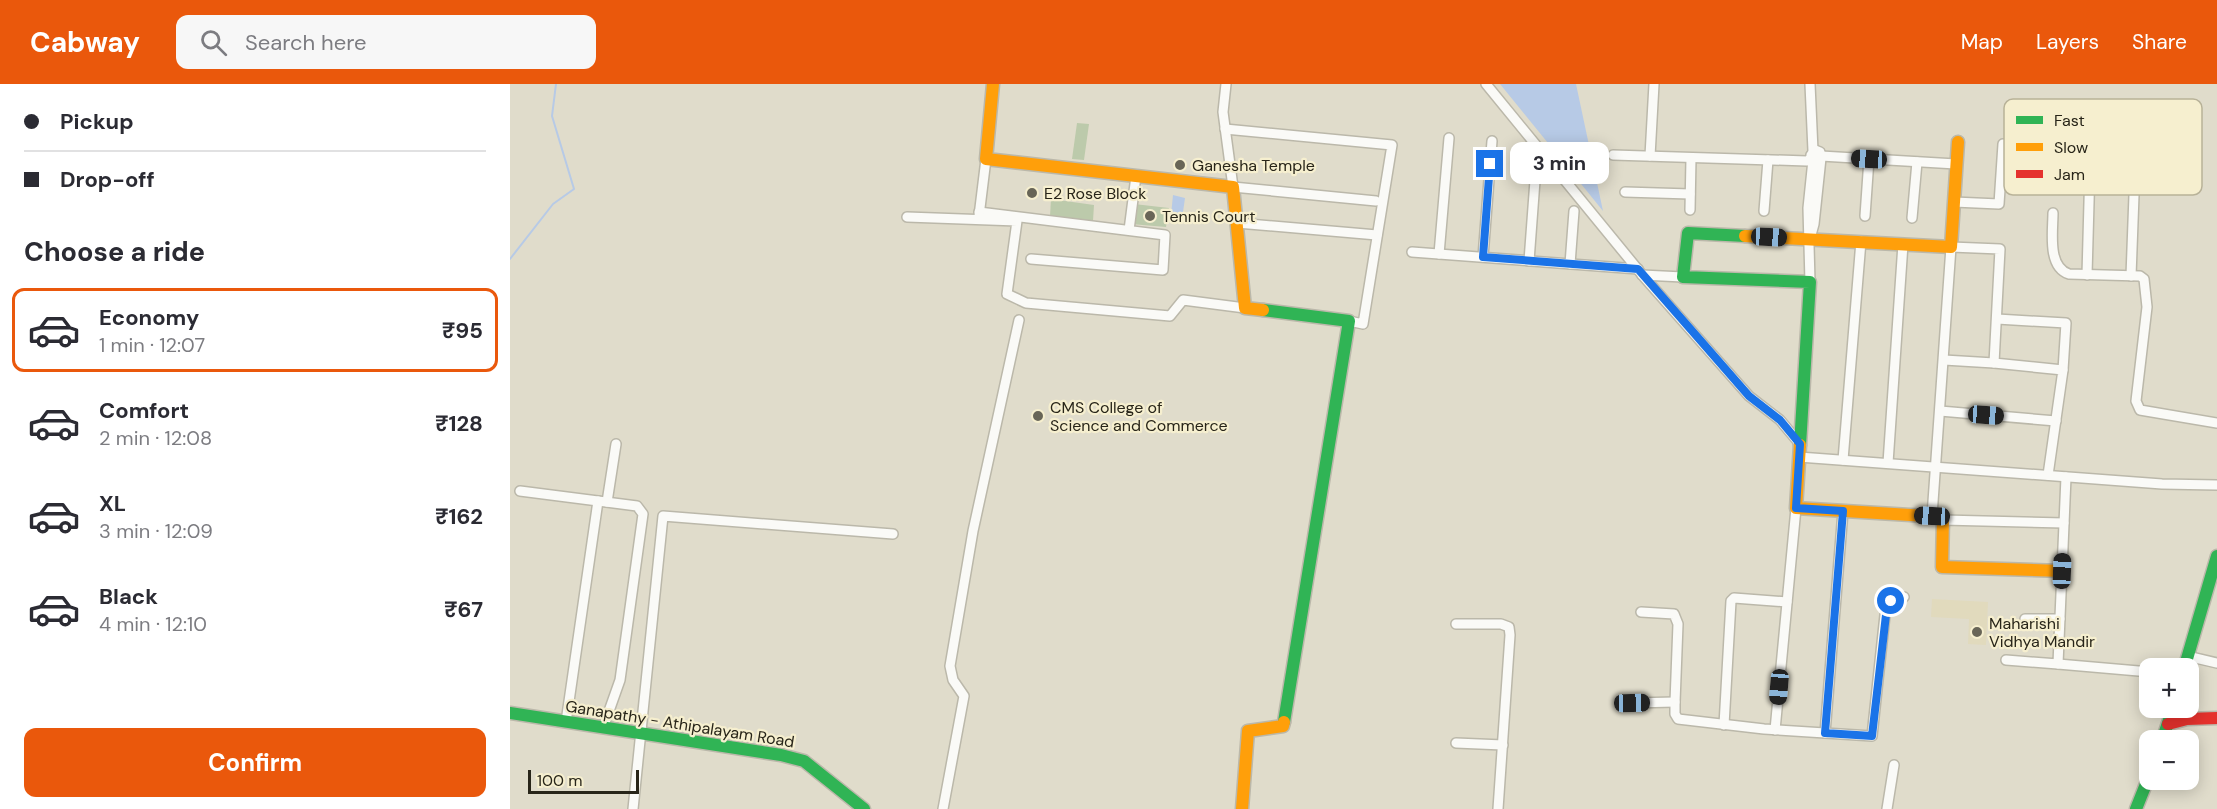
<!DOCTYPE html>
<meta charset="utf-8">
<style>
:root{--surface:#fff;--page:#f7f7f7;--text:#2b2b33;--muted:#7c7c81;--line:#e1e1e2;--accent:#ea580c}
body{margin:0;font-family:"DM Sans",sans-serif;background:var(--page);color:var(--text);height:100vh;display:flex;flex-direction:column;font-size:22px;white-space:nowrap}
*{box-sizing:border-box;margin:0}
p{font-size:20px;color:var(--muted)}
.icon{flex:none;width:33px;height:33px;fill:none;stroke:currentColor;stroke-width:2;stroke-linecap:round;stroke-linejoin:round}
.map{position:relative;flex:1;overflow:hidden}
.drawer{display:flex;flex-direction:column;background:var(--surface);width:510px}
.drawer>*{flex:none}
.hud{display:grid;align-content:center;height:132px;padding:0 24px;background:var(--surface)}
.buttons{position:absolute;left:1629px;top:574px;display:grid;gap:12px}
.buttons a{display:grid;place-items:center;width:60px;height:60px;border-radius:12px;background:var(--surface);box-shadow:0 3px 15px #0003;font-size:30px}
.scale{position:absolute;left:18px;bottom:15px;width:111px;box-sizing:border-box;padding-left:6px;border:3px solid #282519;border-top:0;font-size:16px;line-height:21px;white-space:nowrap;color:#282519;-webkit-text-stroke:4px #f6efcf;paint-order:stroke}
.end{position:absolute;width:27px;height:27px;margin:-14px;border:8px solid #1a73e8;background:#fff;box-shadow:0 0 0 3px #fff}
.from{border-radius:50%}
.bubble{position:absolute;height:42px;border-radius:12px;background:var(--surface);box-shadow:0 3px 15px #0003;font-size:20px;font-weight:700;line-height:42px;text-align:center}
.car{position:absolute;width:18px;height:36px;margin:-18px -9px;border-radius:8px;box-shadow:0 0 4px 2px #0007;background:linear-gradient(#222 24%,#8ab4d8 0 40%,#222 0 76%,#8ab4d8 0 86%,#222 0)}
.hud b{display:flex;align-items:center;gap:21px;height:57px;font-size:22px}
.hud b+b{border-top:2px solid var(--line)}
.hud i{width:15px;height:15px;background:var(--text)}
ul{padding:0;list-style:none}
li{display:flex;align-items:center;gap:18px;height:84px;margin:0 12px 9px;padding:0 12px;border:3px solid transparent;border-radius:12px}
li div{flex:1}
li b{display:block;font-size:22px}
li em{font-style:normal;font-weight:700}
li.on{border-color:var(--accent)}
li>.icon{width:54px;height:54px;stroke-width:1.5}
h2{padding:0 24px;font-size:27px;line-height:72px}
.button{display:flex;gap:12px;margin-top:auto;padding:12px 24px}
.button a{flex:1;height:69px;border-radius:12px;background:var(--accent);color:#fff;font-size:24px;font-weight:700;line-height:69px;text-align:center}
header{display:flex;align-items:center;gap:36px;box-sizing:border-box;height:84px;padding:0 30px;background:var(--accent);color:#fff}
header strong{font-size:28px}
nav{display:flex;gap:33px;margin-inline-start:auto;font-size:21px}
.search{width:420px;height:54px;background:var(--page);display:flex;align-items:center;gap:15px;box-sizing:border-box;padding:0 21px;border-radius:12px;color:var(--muted);font-size:22px}
main{display:flex;flex:1;min-height:0}
.map>svg:first-child{display:block}
.built{fill:#e1dabd}
.green{fill:#bccaab}
.water{fill:#b7cae6}
.lines{fill:none;stroke-linecap:round;stroke-linejoin:round}
.stream{stroke:#b7cae6;stroke-width:2}
.street-casing{stroke:#bbb8aa;stroke-width:12}
.fast-casing{stroke:#bbb8aa;stroke-width:15}
.slow-casing{stroke:#bbb8aa;stroke-width:15}
.jam-casing{stroke:#bbb8aa;stroke-width:15}
.street{stroke:#fafaf7;stroke-width:9}
.fast{stroke:#30b455;stroke-width:12}
.slow{stroke:#ff9f0a;stroke-width:12}
.jam{stroke:#e5322d;stroke-width:12}
.route{stroke:#1a73e8;stroke-width:8}
.poi-dot{fill:#686557;stroke:#f6efcf;stroke-width:2}
.labels{text-anchor:middle;dominant-baseline:central;stroke-width:4.5;stroke-linejoin:round;paint-order:stroke}
.poi-label{font-size:16px;fill:#282519;stroke:#f6efcf;text-anchor:start}
.street-label{font-size:16px;fill:#282519;stroke:#f6efcf}
.key{fill:#f6efcf;stroke:#b8b298;stroke-width:1.5}
.key-label{font-size:16px;fill:#282519}
</style>
<header>
<strong>Cabway</strong>
<div class="search"><svg class="icon" aria-label="search" viewBox="0 0 24 24"><circle cx="10" cy="10" r="6"/><path d="M15 15l6 6"/></svg>Search here</div>
<nav><a>Map</a><a>Layers</a><a>Share</a></nav>
</header>
<main>
<section class="drawer">
<div class="hud">
<b><i class="from"></i>Pickup</b>
<b><i></i>Drop-off</b>
</div>
<h2>Choose a ride</h2>
<ul>
<li class="on"><svg class="icon" aria-label="car" viewBox="0 0 24 24"><path d="M5 17H2v-5l4-1 3-4h7l3 4 3 1v5h-3M9 17h6M6 11h13"/><circle cx="7" cy="17" r="2"/><circle cx="17" cy="17" r="2"/></svg><div><b>Economy</b><p>1 min · 12:07</p></div><em>₹95</em></li>
<li><svg class="icon" aria-label="car" viewBox="0 0 24 24"><path d="M5 17H2v-5l4-1 3-4h7l3 4 3 1v5h-3M9 17h6M6 11h13"/><circle cx="7" cy="17" r="2"/><circle cx="17" cy="17" r="2"/></svg><div><b>Comfort</b><p>2 min · 12:08</p></div><em>₹128</em></li>
<li><svg class="icon" aria-label="car" viewBox="0 0 24 24"><path d="M5 17H2v-5l4-1 3-4h7l3 4 3 1v5h-3M9 17h6M6 11h13"/><circle cx="7" cy="17" r="2"/><circle cx="17" cy="17" r="2"/></svg><div><b>XL</b><p>3 min · 12:09</p></div><em>₹162</em></li>
<li><svg class="icon" aria-label="car" viewBox="0 0 24 24"><path d="M5 17H2v-5l4-1 3-4h7l3 4 3 1v5h-3M9 17h6M6 11h13"/><circle cx="7" cy="17" r="2"/><circle cx="17" cy="17" r="2"/></svg><div><b>Black</b><p>4 min · 12:10</p></div><em>₹67</em></li>
</ul>
<div class="button"><a>Confirm</a></div>
</section>
<div class="map">
<svg width="1707" height="725" viewBox="0 0 1707 725">
<rect width="100%" height="100%" fill="#e0dccb"/>
<polygon class="built" points="1422,515 1478,518 1476,561 1458,560 1459,535 1421,533"/>
<g class="green">
<polygon points="567,39 579,40 574,76 562,75"/>
<polygon points="541,115 584,121 583,137 540,132"/>
<polygon points="624,120 659,124 656,143 621,140"/>
</g>
<g class="water">
<polygon points="990,0 1066,0 1093,127"/>
<polygon points="663,111 675,114 673,128 676,135 665,135 667,132 661,131"/>
</g>
<g class="lines">
<polyline class="stream" points="0,175 43,120 64,105 42,32 46,0"/>
<defs>
<g id="street">
<polyline points="716,0 713,28 723,103 866,117"/>
<polyline points="976,0 1134,193 1239,312 1270,336 1290,360"/>
<polyline points="1300,0 1303,67"/>
<polyline points="715,45 882,61 853,240 839,237"/>
<polyline points="1103,71 1297,77 1301,74"/>
<polyline points="1140,72 1144,0"/>
<polyline points="1311,72 1446,80"/>
<polyline points="1561,81 1648,85"/>
<polyline points="1115,108 1180,110"/>
<polyline points="1444,118 1489,120 1493,60"/>
<polyline points="1180,126 1181,74"/>
<polyline points="1254,127 1258,76"/>
<polyline points="469,128 655,151 653,186 521,175"/>
<path d="M1543,129C1543,147 1537,183 1559,190L1630,192L1634,195L1637,223L1626,317L1630,326L1707,339"/>
<polyline points="469,132 476,75"/>
<polyline points="1355,132 1359,75"/>
<polyline points="397,133 507,137 497,210 516,219 660,232 673,216 735,224"/>
<polyline points="1402,134 1407,78"/>
<polyline points="727,139 867,151"/>
<polyline points="619,146 626,92"/>
<polyline points="1301,151 1304,140 1311,74"/>
<polyline points="902,168 1128,185"/>
<polyline points="929,170 939,54"/>
<polyline points="973,173 982,57"/>
<polyline points="1019,177 1026,83"/>
<polyline points="1060,180 1064,127"/>
<polyline points="1132,191 1173,193"/>
<polyline points="1577,191 1580,82"/>
<polyline points="1621,192 1625,84"/>
<polyline points="1300,198 1298,124 1303,76 1301,71 1305,66 1310,68 1311,74 1307,77 1303,76"/>
<polyline points="1487,235 1556,239 1553,286"/>
<polyline points="1434,276 1484,279"/>
<polyline points="1430,327 1546,337"/>
<polyline points="1289,373 1652,400 1707,401"/>
<polyline points="1333,376 1351,157"/>
<polyline points="1378,379 1393,160"/>
<polyline points="10,407 127,422 133,430 110,596 93,644"/>
<polyline points="97,418 106,360"/>
<polyline points="1422,432 1441,163 1490,165 1484,279 1553,286 1538,391"/>
<polyline points="1433,436 1554,439"/>
<polyline points="1131,528 1164,530 1168,540 1165,618 1165,630 1168,635 1254,645 1362,652 1375,531 1381,517 1394,513"/>
<polyline points="1515,535 1550,535"/>
<polyline points="946,540 991,540 999,543 1000,551 988,725"/>
<polyline points="1677,572 1707,579"/>
<polyline points="1496,576 1548,580 1556,393"/>
<polyline points="1548,580 1640,588"/>
<polyline points="1123,619 1165,618"/>
<polyline points="56,638 88,417"/>
<polyline points="1214,641 1221,517 1224,514 1277,518"/>
<polyline points="1265,646 1286,424"/>
<polyline points="1315,649 1333,427"/>
<polyline points="946,659 993,661"/>
<polyline points="123,725 153,432 383,450"/>
<polyline points="433,725 454,612 443,596 440,582 463,447 509,236"/>
<polyline points="1377,725 1384,681"/>
</g>
<g id="fast">
<polyline points="1235,152 1178,149 1173,193 1300,198 1290,361"/>
<polyline points="753,226 839,237 774,638"/>
<polyline points="1674,585 1707,472"/>
<polyline points="0,629 271,671 294,677 354,725"/>
<polyline points="1652,657 1663,624"/>
<polyline points="1626,725 1640,690"/>
</g>
<g id="slow">
<polyline points="483,0 476,75 723,103 735,224 753,226"/>
<polyline points="1235,152 1441,163 1448,58"/>
<polyline points="1290,361 1286,424 1433,433 1432,483 1552,487"/>
<polyline points="732,725 738,647 773,642 774,638"/>
</g>
<polyline id="jam" points="1658,640 1677,635 1707,634"/>
</defs>
<use href="#street" class="street-casing"/>
<use href="#fast" class="fast-casing"/>
<use href="#slow" class="slow-casing"/>
<use href="#jam" class="jam-casing"/>
<use href="#street" class="street"/>
<use href="#fast" class="fast"/>
<use href="#slow" class="slow"/>
<use href="#jam" class="jam"/>
</g>
<g class="lines">
<polyline class="route" points="980,80 973,173 1128,185 1239,312 1270,336 1290,360 1286,424 1333,427 1315,649 1362,652 1376,531 1381,517"/>
</g>
<g class="poi-dot">
<circle cx="670" cy="81" r="6"/>
<circle cx="522" cy="109" r="6"/>
<circle cx="640" cy="132" r="6"/>
<circle cx="528" cy="332" r="6"/>
<circle cx="1467" cy="548" r="6"/>
</g>
<g class="labels">
<g class="poi-label">
<text x="682" y="81">Ganesha Temple</text>
<text x="534" y="109">E2 Rose Block</text>
<text x="652" y="132">Tennis Court</text>
<text x="540" y="323">CMS College of<tspan x="540" dy="18">Science and Commerce</tspan></text>
<text x="1479" y="539">Maharishi<tspan x="1479" dy="18">Vidhya Mandir</tspan></text>
</g>
<g class="street-label">
<text transform="translate(170 640) rotate(9)">Ganapathy - Athipalayam Road</text>
</g>
</g>
<rect x="1494" y="15" width="198" height="96" rx="9" class="key"/>
<rect x="1506" y="32" width="27" height="8" fill="#30b455"/>
<rect x="1506" y="59" width="27" height="8" fill="#ff9f0a"/>
<rect x="1506" y="86" width="27" height="8" fill="#e5322d"/>
<g class="key-label">
<text x="1544" y="42">Fast</text>
<text x="1544" y="69">Slow</text>
<text x="1544" y="96">Jam</text>
</g>
</svg>
<div class="buttons">
<a>+</a>
<a>−</a>
</div>
<div class="scale">100 m</div>
<i class="end from" style="left:1381px;top:517px"></i>
<i class="end" style="left:980px;top:80px"></i>
<div class="bubble" style="left:1000px;top:58px;width:99px">3 min</div>
<i class="car" style="left:1359px;top:75px;rotate:273deg"></i>
<i class="car" style="left:1259px;top:153px;rotate:93deg"></i>
<i class="car" style="left:1476px;top:331px;rotate:94deg"></i>
<i class="car" style="left:1422px;top:432px;rotate:273deg"></i>
<i class="car" style="left:1552px;top:487px;rotate:2deg"></i>
<i class="car" style="left:1269px;top:603px;rotate:185deg"></i>
<i class="car" style="left:1122px;top:619px;rotate:89deg"></i>
</div>
</main>
